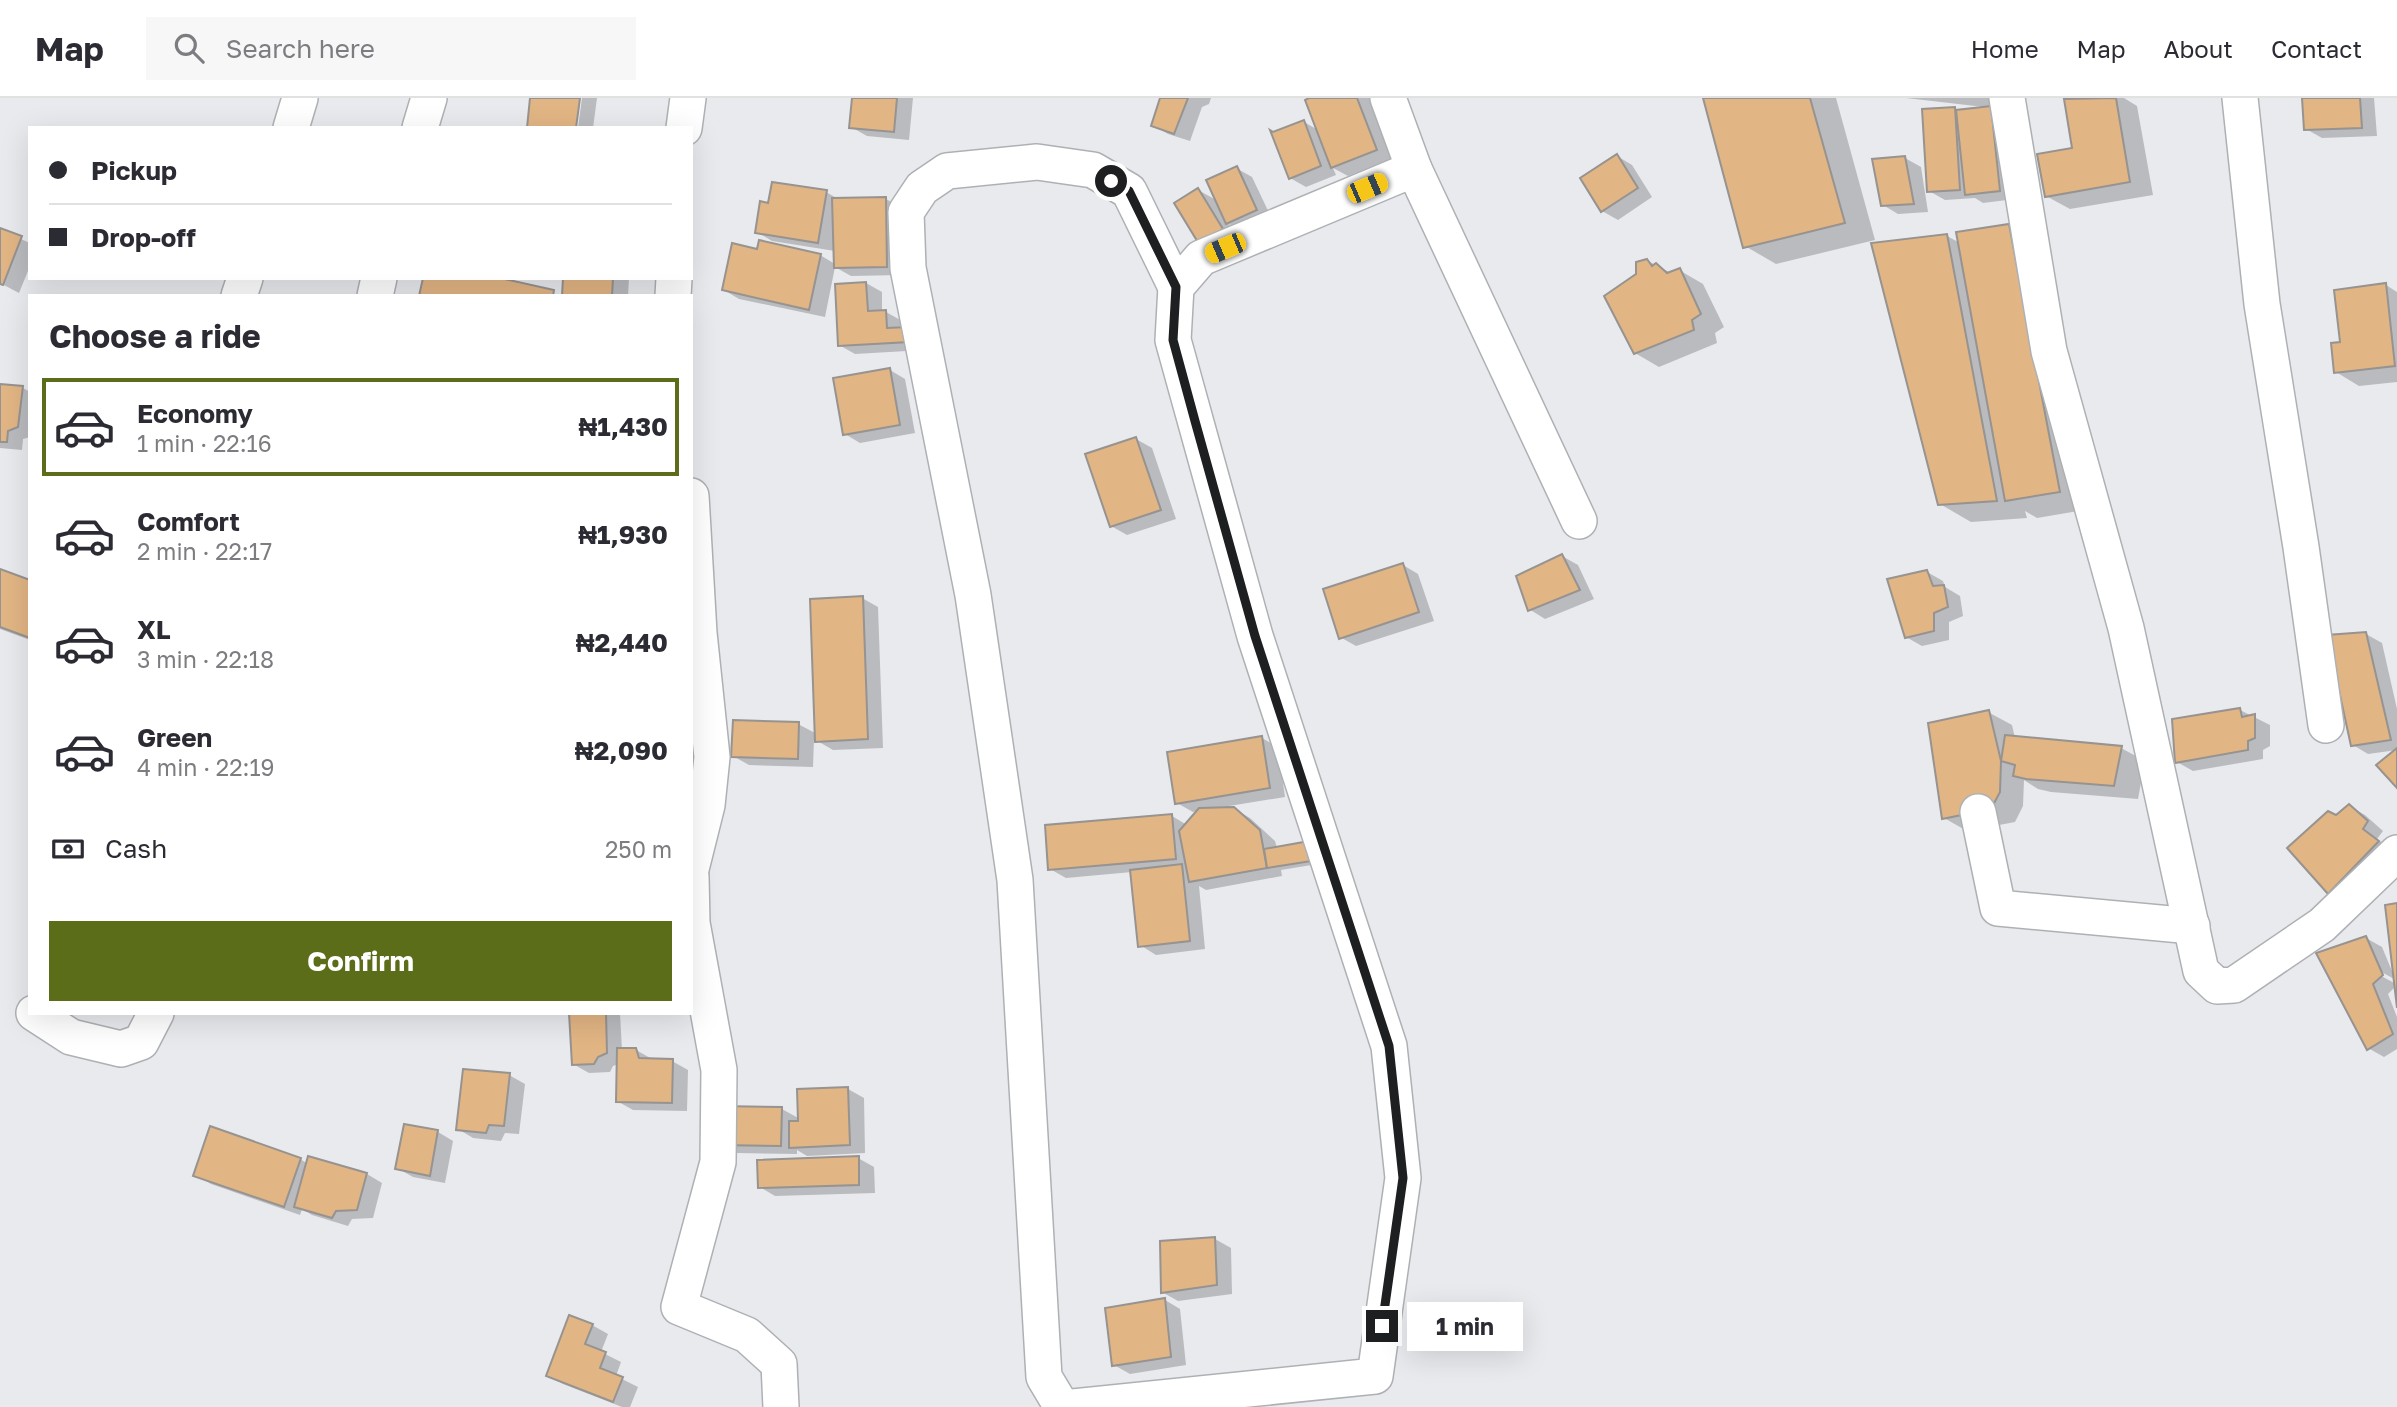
<!DOCTYPE html>
<meta charset="utf-8">
<style>
:root{--surface:#fff;--page:#f7f7f7;--text:#2b2b33;--muted:#7c7c81;--line:#e1e1e2;--accent:#5b6d19}
body{margin:0;font-family:"Golos Text",sans-serif;background:var(--page);color:var(--text);height:100vh;display:flex;flex-direction:column;font-size:26px;white-space:nowrap}
*{box-sizing:border-box;margin:0}
p{font-size:23px;color:var(--muted)}
.icon{flex:none;width:38px;height:38px;fill:none;stroke:currentColor;stroke-width:2;stroke-linecap:round;stroke-linejoin:round}
.map{position:relative;flex:1;overflow:hidden}
.side{position:absolute;left:28px;top:196px;width:665px;height:721px;display:flex;flex-direction:column;background:var(--surface);border-radius:0px;box-shadow:0 7px 28px #0002}
.side>*{flex:none}
.guide{position:absolute;left:28px;top:28px;width:665px;height:154px;border-radius:0px;box-shadow:0 7px 28px #0002;display:grid;align-content:center;height:154px;padding:0 21px;background:var(--surface)}
.end{position:absolute;width:32px;height:32px;margin:-16px;border:9px solid #1e1f20;background:#fff;box-shadow:0 0 0 4px #fff}
.from{border-radius:50%}
.bubble{position:absolute;height:49px;border-radius:0px;background:var(--surface);box-shadow:0 7px 28px #0002;font-size:23px;font-weight:700;line-height:49px;text-align:center}
.car{position:absolute;width:21px;height:42px;margin:-21px -10px;border-radius:9px;box-shadow:0 0 5px 2px #0007;background:linear-gradient(#f5c518 24%,#345 0 40%,#f5c518 0 76%,#345 0 86%,#f5c518 0)}
.guide b{display:flex;align-items:center;gap:24px;height:66px;font-size:26px}
.guide b+b{border-top:2px solid var(--line)}
.guide i{width:18px;height:18px;background:var(--text)}
ul{padding:0;list-style:none}
li{display:flex;align-items:center;gap:21px;height:98px;margin:0 14px 10px;padding:0 7px;border:4px solid transparent;border-radius:0px}
li div{flex:1}
li b{display:block;font-size:26px}
li em{font-style:normal;font-weight:700}
li.selected{border-color:var(--accent)}
li>.icon{width:63px;height:63px;stroke-width:1.5}
h2{padding:0 21px;font-size:32px;line-height:84px}
.pay{display:flex;align-items:center;gap:18px;height:77px;padding:0 21px;font-size:26px}
.pay p{margin-inline-start:auto}
.primary-button{display:flex;gap:14px;margin-top:auto;padding:14px 21px}
.primary-button a{flex:1;height:80px;border-radius:0px;background:var(--accent);color:#fff;font-size:28px;font-weight:700;line-height:80px;text-align:center}
header{display:flex;align-items:center;gap:42px;box-sizing:border-box;height:98px;padding:0 35px;background:var(--surface);border-bottom:2px solid var(--line)}
header strong{font-size:33px}
nav{display:flex;gap:38px;margin-inline-start:auto;font-size:24px}
.search{width:490px;height:63px;background:var(--page);display:flex;align-items:center;gap:18px;box-sizing:border-box;padding:0 24px;border-radius:0px;color:var(--muted);font-size:26px}
.map>svg:first-child{display:block}
.shadow{fill:#0003;fill-rule:evenodd}
.building{fill:#e2b584;stroke:#969390;stroke-width:2}
.lines{fill:none;stroke-linecap:round;stroke-linejoin:round}
.minor-casing{stroke:#aeb1b4;stroke-width:38}
.minor{stroke:#fff;stroke-width:35}
.route{stroke:#1e1f20;stroke-width:9}
</style>
<header>
<strong>Map</strong>
<div class="search"><svg class="icon" aria-label="search" viewBox="0 0 24 24"><circle cx="10" cy="10" r="6"/><path d="M15 15l6 6"/></svg>Search here</div>
<nav><a>Home</a><a>Map</a><a>About</a><a>Contact</a></nav>
</header>
<div class="map">
<svg width="2397" height="1309" viewBox="0 0 2397 1309">
<rect width="100%" height="100%" fill="#e8eaee"/>
<g class="shadow">
<polygon points="582,0 597,0 593,30 578,30"/>
<polygon points="853,0 913,0 909,42 867,38 851,29"/>
<polygon points="1162,0 1211,0 1209,6 1202,9 1190,43 1168,36 1153,27"/>
<polygon points="1314,0 1369,0 1392,61 1348,78 1333,70 1336,77 1306,89 1290,80 1304,24 1318,32"/>
<polygon points="1705,0 1836,0 1875,142 1776,166 1745,148"/>
<polygon points="1906,0 2002,0 2015,101 1983,105 1975,100 1945,102 1929,93 1954,11 1959,14 1984,9"/>
<polygon points="2079,0 2124,0 2137,8 2153,97 2070,111 2046,98 2074,52 2066,2"/>
<polygon points="2304,0 2374,0 2377,38 2322,40 2306,31"/>
<polygon points="1617,58 1632,67 1652,99 1618,122 1602,113"/>
<polygon points="1905,60 1921,69 1928,114 1898,116 1883,107"/>
<polygon points="1236,70 1252,79 1272,121 1243,134 1229,126 1238,140 1216,154 1198,92 1218,103"/>
<polygon points="826,94 840,102 886,101 902,110 902,177 851,178 835,169 825,219 739,201 724,192 758,153 820,157 835,166 835,153 772,143 757,134 770,107"/>
<polygon points="2009,128 2039,146 2090,411 2037,420 2025,413 2027,420 1971,424 1940,406 1947,138 1960,145"/>
<polygon points="0,132 30,145 30,168 19,195 0,185"/>
<polygon points="1646,162 1671,175 1679,172 1703,186 1724,229 1715,235 1717,245 1659,269 1635,255"/>
<polygon points="565,180 629,180 628,198 563,198"/>
<polygon points="866,185 882,194 882,214 886,214 902,223 924,252 855,256 839,247"/>
<polygon points="2386,187 2397,194 2397,284 2359,288 2336,274"/>
<polygon points="890,272 905,281 915,335 860,345 845,336"/>
<polygon points="0,287 23,290 30,294 30,339 23,341 22,352 0,350"/>
<polygon points="1136,341 1152,350 1176,421 1127,437 1111,428"/>
<polygon points="1562,458 1578,467 1594,501 1545,521 1529,511"/>
<polygon points="1403,467 1418,476 1434,523 1356,548 1340,539"/>
<polygon points="0,473 30,484 30,542 0,531"/>
<polygon points="1927,474 1943,483 1945,489 1960,498 1963,518 1949,524 1949,542 1922,548 1906,539"/>
<polygon points="862,500 878,509 883,650 833,652 814,641 813,669 749,667 733,658 798,626 817,636"/>
<polygon points="2366,536 2382,545 2397,611 2397,652 2368,656 2353,647"/>
<polygon points="2240,612 2270,627 2270,648 2263,652 2263,661 2193,673 2177,664"/>
<polygon points="1988,614 2012,627 2015,640 2121,650 2145,663 2138,701 2051,694 2038,691 2024,682 2023,708 2015,724 1967,733 1944,720"/>
<polygon points="1262,640 1278,649 1285,699 1229,708 1250,720 1275,743 1277,750 1324,765 1281,772 1282,778 1206,792 1199,788 1205,851 1156,857 1140,847 1132,774 1066,780 1050,771 1172,718 1187,727 1198,713 1193,714 1177,705"/>
<polygon points="2349,708 2365,717 2383,733 2377,741 2393,753 2344,804 2329,795 2289,751 2336,720"/>
<path d="M2397,807V895L2396,888L2388,896L2397,919V951L2384,959L2368,950L2366,840L2382,849L2394,878ZM2376,871L2396,882V886L2374,874Z"/>
<polygon points="571,915 620,915 622,952 636,952 652,961 672,963 688,972 687,1013 633,1012 617,1003 618,966 613,968 610,974 589,975 573,966"/>
<polygon points="509,977 525,986 519,1036 505,1035 501,1043 473,1040 458,1031"/>
<polygon points="848,991 864,1000 865,1055 807,1058 797,1052 797,1056 737,1055 721,1046 782,1011 800,1021"/>
<polygon points="405,1028 438,1034 453,1043 445,1085 413,1079 397,1070"/>
<polygon points="309,1060 367,1076 382,1085 373,1120 352,1121 348,1128 312,1117 302,1111 300,1117 211,1086 195,1077 300,1061 308,1066"/>
<polygon points="858,1060 874,1069 875,1095 775,1098 760,1089"/>
<polygon points="1215,1141 1231,1150 1232,1196 1178,1203 1162,1194"/>
<polygon points="1165,1202 1180,1211 1186,1267 1130,1276 1114,1267"/>
<polygon points="592,1227 608,1236 601,1254 621,1264 616,1278 638,1289 630,1309 622,1309 563,1286 548,1278"/>
</g>
<g class="building">
<polygon points="530,0 580,0 576,30 527,30"/>
<polygon points="852,0 897,0 894,34 849,30"/>
<polygon points="1160,0 1188,0 1174,36 1151,28"/>
<polygon points="1309,0 1357,0 1377,52 1331,70 1305,2"/>
<polygon points="1703,0 1810,0 1845,125 1743,150"/>
<polygon points="2116,0 2130,84 2045,99 2037,56 2072,50 2064,1"/>
<polygon points="2302,0 2360,0 2362,30 2304,32"/>
<polygon points="1991,8 2000,93 1965,97 1956,12"/>
<polygon points="1955,9 1960,92 1927,94 1922,11"/>
<polygon points="1304,22 1321,68 1289,81 1270,32 1273,34"/>
<polygon points="1617,56 1638,90 1601,114 1580,80"/>
<polygon points="1905,58 1914,106 1881,108 1872,61"/>
<polygon points="1237,68 1257,112 1226,126 1206,82"/>
<polygon points="772,84 827,92 818,145 755,135 760,103 768,105"/>
<polygon points="1198,90 1223,131 1199,146 1174,105"/>
<polygon points="886,99 887,169 834,170 832,100"/>
<polygon points="2009,126 2060,394 2005,403 1956,134"/>
<polygon points="0,130 22,138 3,187 0,186"/>
<polygon points="1947,136 1997,403 1938,407 1871,145"/>
<polygon points="759,142 821,156 809,212 722,192 732,145 757,151"/>
<polygon points="1647,161 1652,168 1656,165 1667,175 1680,170 1701,216 1692,222 1694,232 1634,256 1604,198 1636,176 1636,164"/>
<polygon points="423,180 500,180 554,192 553,198 419,198"/>
<polygon points="563,180 613,180 612,198 562,198"/>
<polygon points="866,184 868,213 886,212 887,230 908,229 909,244 838,248 835,186"/>
<polygon points="2386,185 2395,268 2334,275 2331,245 2340,244 2334,192"/>
<polygon points="890,270 900,327 843,337 833,280"/>
<polygon points="0,286 23,288 18,329 8,333 7,344 0,344"/>
<polygon points="1136,339 1161,412 1110,429 1085,356"/>
<polygon points="1562,456 1580,492 1528,513 1516,478"/>
<polygon points="1403,465 1419,514 1339,541 1323,491"/>
<polygon points="0,471 30,482 30,540 0,529"/>
<polygon points="1927,472 1933,488 1944,487 1948,509 1934,515 1934,533 1905,540 1887,481"/>
<polygon points="863,498 868,641 815,644 810,501"/>
<polygon points="2366,534 2391,642 2351,648 2327,537"/>
<polygon points="2240,610 2242,619 2255,616 2255,640 2248,643 2248,652 2175,665 2172,621"/>
<polygon points="1989,612 2001,663 2000,694 1991,711 1942,721 1928,625"/>
<polygon points="733,622 799,624 798,661 731,659"/>
<polygon points="2005,637 2122,648 2114,688 2026,681 2013,678 2015,667 2001,663"/>
<polygon points="1262,638 1270,690 1175,706 1167,654"/>
<polygon points="2397,650 2397,690 2376,667"/>
<polygon points="2349,706 2368,723 2363,731 2379,743 2328,796 2287,750 2328,713 2336,717"/>
<polygon points="1234,709 1260,732 1267,770 1189,784 1179,733 1199,710"/>
<polygon points="1172,716 1176,761 1048,772 1045,727"/>
<polygon points="1315,742 1318,762 1267,770 1264,751"/>
<polygon points="1182,766 1190,843 1138,849 1130,772"/>
<polygon points="2397,805 2397,910 2385,807"/>
<polygon points="2366,838 2383,877 2373,886 2393,936 2367,952 2316,855"/>
<polygon points="569,915 606,915 607,955 598,959 594,966 572,967"/>
<polygon points="617,950 636,950 639,960 673,961 672,1005 616,1004"/>
<polygon points="463,971 510,975 504,1028 489,1027 486,1035 456,1032"/>
<polygon points="848,989 850,1047 789,1050 789,1023 798,1023 797,991"/>
<polygon points="720,1008 782,1009 781,1048 719,1047"/>
<polygon points="404,1026 438,1032 430,1078 395,1071"/>
<polygon points="210,1028 301,1060 284,1109 193,1078"/>
<polygon points="308,1058 367,1075 357,1112 336,1113 332,1120 294,1109"/>
<polygon points="859,1058 859,1087 758,1090 757,1062"/>
<polygon points="1215,1139 1217,1187 1161,1195 1160,1143"/>
<polygon points="1165,1200 1171,1259 1112,1268 1105,1210"/>
<polygon points="569,1217 593,1226 585,1246 606,1254 600,1270 623,1279 613,1304 546,1278"/>
</g>
<g class="lines">
<defs>
<g id="minor">
<polyline points="1388,0 1414,71 1579,423"/>
<polyline points="2007,0 2049,253 2126,530 2201,873 2217,888 2234,887 2322,827 2397,755"/>
<polyline points="2240,0 2262,206 2301,449 2326,627"/>
<polyline points="291,30 300,0"/>
<polyline points="420,30 429,0"/>
<polyline points="684,30 688,0"/>
<polyline points="239,198 245,180"/>
<polyline points="375,198 379,180"/>
<polyline points="673,198 674,180"/>
<polyline points="691,398 699,535 712,659 707,707 691,771"/>
<polyline points="1978,714 1998,810 2192,828"/>
<polyline points="691,778 692,825 719,972 718,1064 679,1209 747,1237 779,1266 781,1309"/>
<polyline points="34,915 71,939 121,951 141,944 156,915"/>
<polyline points="1062,1309 1044,1279 1015,782 973,497 908,170 906,114 922,90 947,73 1037,64 1093,72 1129,93 1176,189"/>
<polyline points="1073,1309 1375,1278 1403,1080 1389,948 1255,538 1173,242 1176,189 1201,160 1414,71"/>
</g>
</defs>
<use href="#minor" class="minor-casing"/>
<use href="#minor" class="minor"/>
</g>
<g class="lines">
<polyline class="route" points="1111,83 1129,93 1176,189 1173,242 1195,323 1255,538 1389,948 1403,1080 1382,1228"/>
</g>
</svg>
<i class="end from" style="left:1111px;top:83px"></i>
<i class="end" style="left:1382px;top:1228px"></i>
<div class="bubble" style="left:1407px;top:1204px;width:116px">1 min</div>
<i class="car" style="left:1367px;top:90px;rotate:67deg"></i>
<i class="car" style="left:1225px;top:150px;rotate:247deg"></i>
<div class="guide">
<b><i class="from"></i>Pickup</b>
<b><i></i>Drop-off</b>
</div>
<section class="side">
<h2>Choose a ride</h2>
<ul>
<li class="selected"><svg class="icon" aria-label="car" viewBox="0 0 24 24"><path d="M5 17H2v-5l4-1 3-4h7l3 4 3 1v5h-3M9 17h6M6 11h13"/><circle cx="7" cy="17" r="2"/><circle cx="17" cy="17" r="2"/></svg><div><b>Economy</b><p>1 min · 22:16</p></div><em>₦1,430</em></li>
<li><svg class="icon" aria-label="car" viewBox="0 0 24 24"><path d="M5 17H2v-5l4-1 3-4h7l3 4 3 1v5h-3M9 17h6M6 11h13"/><circle cx="7" cy="17" r="2"/><circle cx="17" cy="17" r="2"/></svg><div><b>Comfort</b><p>2 min · 22:17</p></div><em>₦1,930</em></li>
<li><svg class="icon" aria-label="car" viewBox="0 0 24 24"><path d="M5 17H2v-5l4-1 3-4h7l3 4 3 1v5h-3M9 17h6M6 11h13"/><circle cx="7" cy="17" r="2"/><circle cx="17" cy="17" r="2"/></svg><div><b>XL</b><p>3 min · 22:18</p></div><em>₦2,440</em></li>
<li><svg class="icon" aria-label="car" viewBox="0 0 24 24"><path d="M5 17H2v-5l4-1 3-4h7l3 4 3 1v5h-3M9 17h6M6 11h13"/><circle cx="7" cy="17" r="2"/><circle cx="17" cy="17" r="2"/></svg><div><b>Green</b><p>4 min · 22:19</p></div><em>₦2,090</em></li>
</ul>
<div class="pay"><svg class="icon" aria-label="cash" viewBox="0 0 24 24"><path d="M3 7h18v10H3z"/><circle cx="12" cy="12" r="2"/></svg>Cash<p>250 m</p></div>
<div class="primary-button"><a>Confirm</a></div>
</section>
</div>
